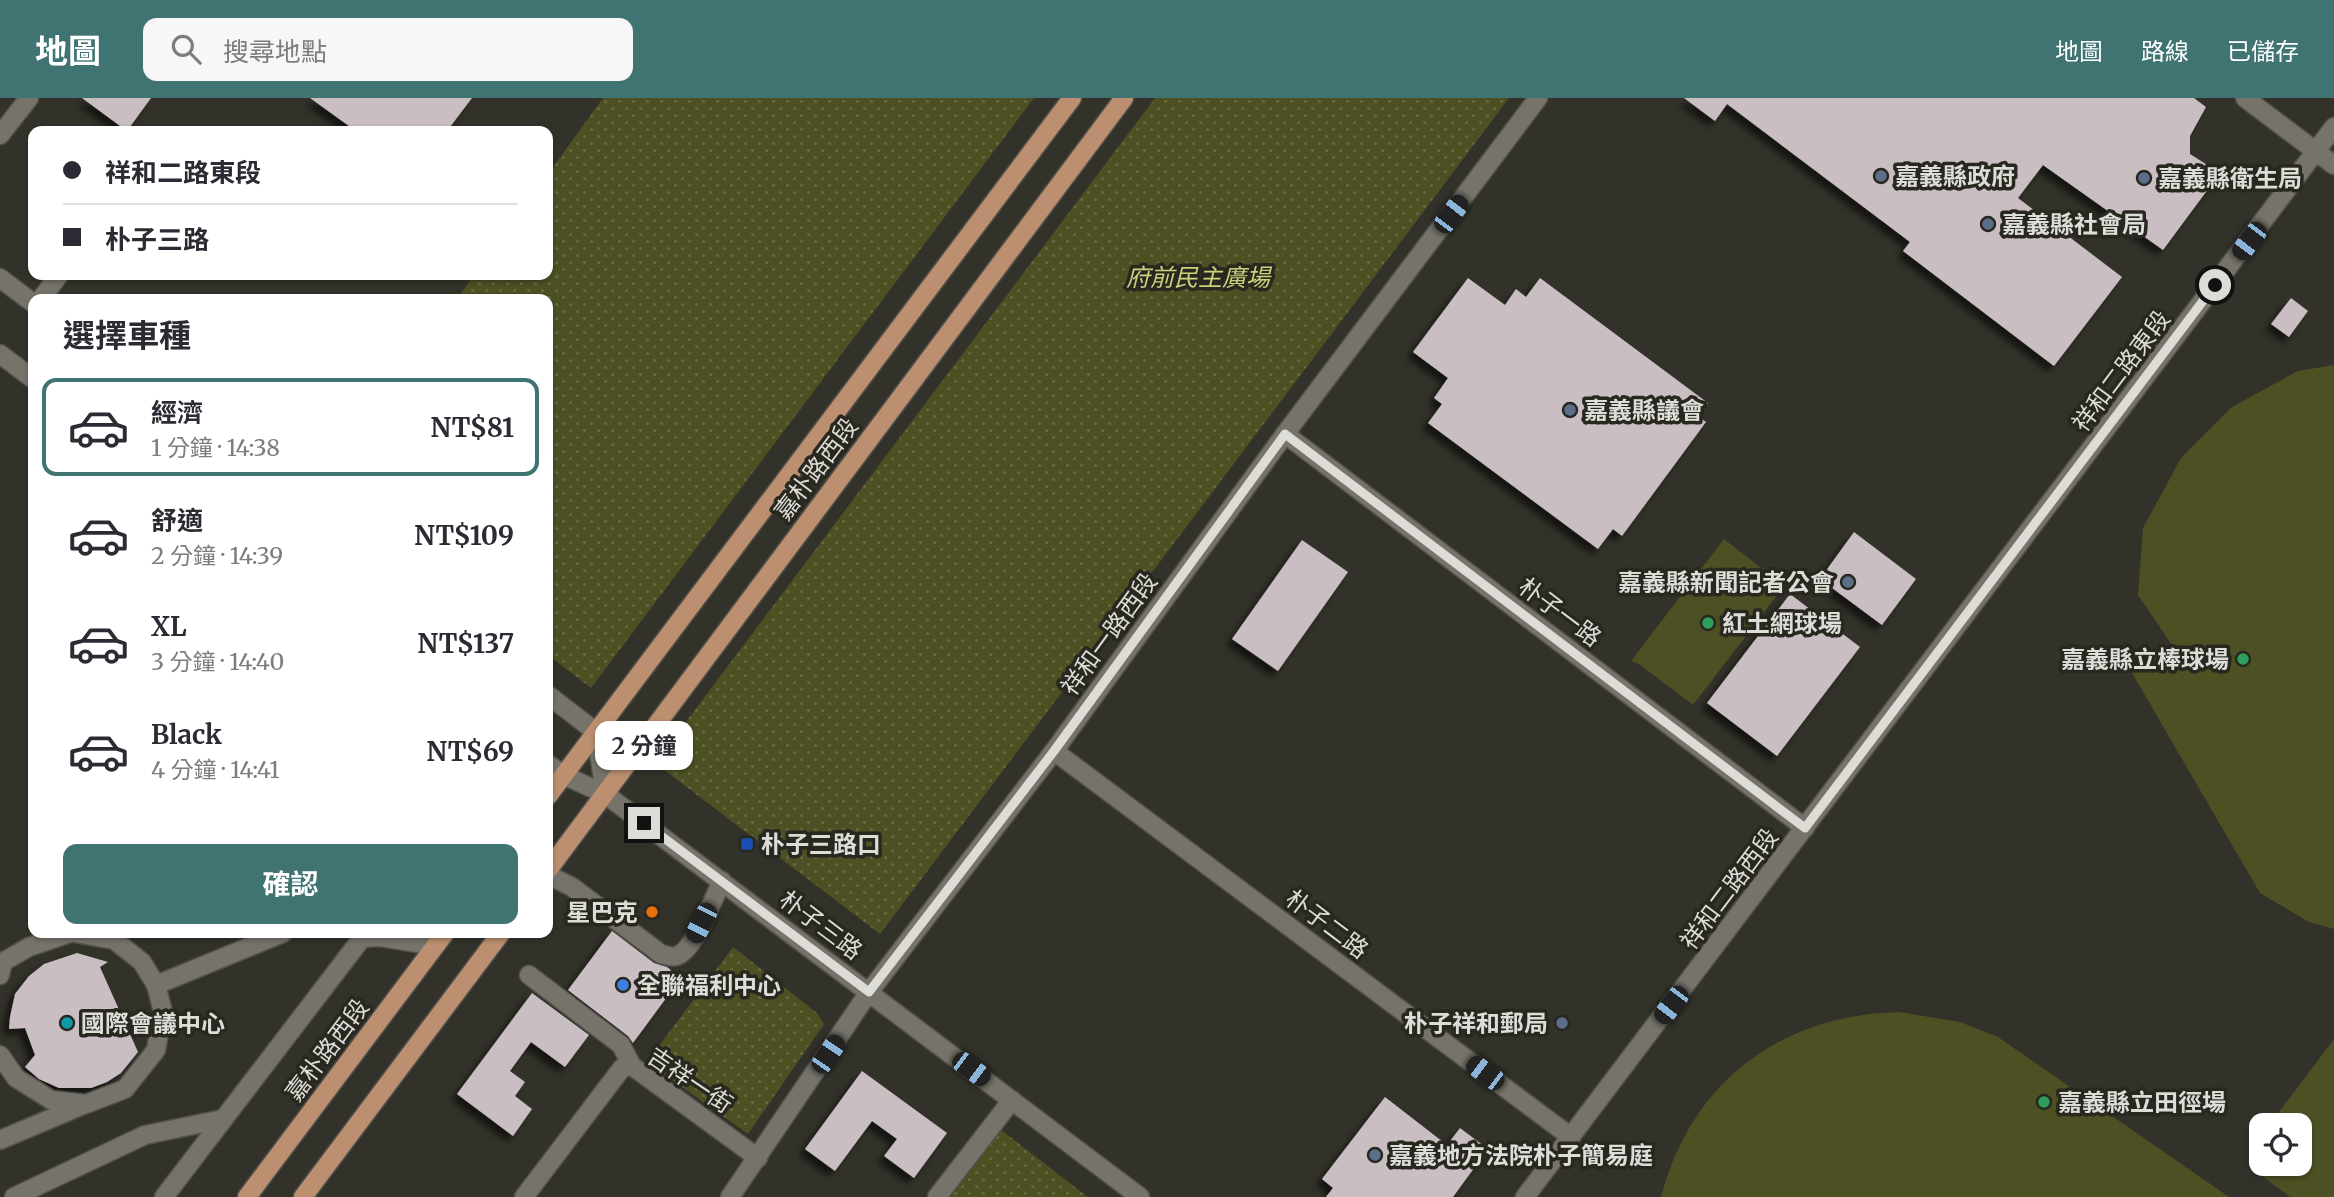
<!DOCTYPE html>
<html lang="zh-TW">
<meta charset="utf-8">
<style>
:root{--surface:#fff;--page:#f7f7f7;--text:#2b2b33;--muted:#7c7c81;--line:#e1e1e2;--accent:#3f7472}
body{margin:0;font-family:Merriweather,"Noto Sans TC",serif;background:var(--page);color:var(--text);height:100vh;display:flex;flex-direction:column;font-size:26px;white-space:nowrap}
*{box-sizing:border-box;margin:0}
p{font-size:23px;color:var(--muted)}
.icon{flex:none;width:38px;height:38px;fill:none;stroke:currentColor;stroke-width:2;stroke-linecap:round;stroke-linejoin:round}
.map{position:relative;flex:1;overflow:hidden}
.sheet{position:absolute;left:28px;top:196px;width:525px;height:644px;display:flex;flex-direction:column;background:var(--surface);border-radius:14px;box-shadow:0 2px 5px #0004}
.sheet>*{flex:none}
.hud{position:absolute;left:28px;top:28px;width:525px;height:154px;border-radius:14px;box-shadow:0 2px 5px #0004;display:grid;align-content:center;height:154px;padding:0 35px;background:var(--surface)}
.fabs{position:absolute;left:2249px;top:1015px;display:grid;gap:14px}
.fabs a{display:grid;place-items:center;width:63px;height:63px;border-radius:14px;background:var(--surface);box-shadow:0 2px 5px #0004;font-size:35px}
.end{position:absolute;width:32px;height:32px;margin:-16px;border:9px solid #dddcd7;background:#111;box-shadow:0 0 0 4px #111}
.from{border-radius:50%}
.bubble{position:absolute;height:49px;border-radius:14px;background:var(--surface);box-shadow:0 2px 5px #0004;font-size:23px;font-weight:700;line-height:49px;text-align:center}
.car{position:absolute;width:21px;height:42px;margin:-21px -10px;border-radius:9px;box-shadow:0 0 5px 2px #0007;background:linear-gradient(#222 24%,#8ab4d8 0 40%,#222 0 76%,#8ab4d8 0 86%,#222 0)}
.hud b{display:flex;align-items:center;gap:24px;height:66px;font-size:26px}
.hud b+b{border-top:2px solid var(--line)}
.hud i{width:18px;height:18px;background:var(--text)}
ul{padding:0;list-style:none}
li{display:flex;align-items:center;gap:21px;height:98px;margin:0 14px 10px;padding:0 21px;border:4px solid transparent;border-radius:14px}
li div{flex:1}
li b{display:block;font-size:26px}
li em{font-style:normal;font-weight:700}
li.selected{border-color:var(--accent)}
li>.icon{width:63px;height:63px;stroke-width:1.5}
h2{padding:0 35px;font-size:32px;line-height:84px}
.cta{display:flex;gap:14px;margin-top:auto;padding:14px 35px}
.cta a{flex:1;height:80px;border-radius:14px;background:var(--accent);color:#fff;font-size:28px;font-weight:700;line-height:80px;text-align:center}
header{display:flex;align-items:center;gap:42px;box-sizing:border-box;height:98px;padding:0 35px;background:var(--accent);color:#fff}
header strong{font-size:33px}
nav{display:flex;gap:38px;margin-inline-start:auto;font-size:24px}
.search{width:490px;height:63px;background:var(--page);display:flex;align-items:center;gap:18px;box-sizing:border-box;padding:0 24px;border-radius:14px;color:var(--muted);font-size:26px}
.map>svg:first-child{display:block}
.grass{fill:url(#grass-dots)}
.garden{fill:#4c5023}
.building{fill:#c9bec1;filter:url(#shadow)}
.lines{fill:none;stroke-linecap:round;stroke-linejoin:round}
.minor-casing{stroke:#515049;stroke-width:21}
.major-casing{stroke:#515049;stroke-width:21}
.minor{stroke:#75736a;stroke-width:18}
.major{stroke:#bb8f6f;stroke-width:18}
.route{stroke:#dddcd7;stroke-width:9}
.service-dot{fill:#5c6f8a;stroke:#292820;stroke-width:2.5}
.leisure-dot{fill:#2e9e5b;stroke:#292820;stroke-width:2.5}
.transit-dot{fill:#1a4fb4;stroke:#292820;stroke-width:2.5}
.food-dot{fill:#e8710a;stroke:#292820;stroke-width:2.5}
.shop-dot{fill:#3f7fe0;stroke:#292820;stroke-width:2.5}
.culture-dot{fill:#0f9aa8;stroke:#292820;stroke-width:2.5}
.labels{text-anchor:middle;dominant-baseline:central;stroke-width:7;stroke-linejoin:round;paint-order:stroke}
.poi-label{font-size:24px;font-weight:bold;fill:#dddcd7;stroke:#292820;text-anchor:start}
.park-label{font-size:24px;font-style:italic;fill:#c8d27a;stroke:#292820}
.street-label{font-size:24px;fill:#dddcd7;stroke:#292820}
</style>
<header>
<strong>地圖</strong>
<div class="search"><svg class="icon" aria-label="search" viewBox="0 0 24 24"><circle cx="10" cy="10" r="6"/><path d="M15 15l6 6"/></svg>搜尋地點</div>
<nav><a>地圖</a><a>路線</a><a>已儲存</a></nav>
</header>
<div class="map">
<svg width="2334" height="1099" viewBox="0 0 2334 1099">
<defs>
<pattern id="grass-dots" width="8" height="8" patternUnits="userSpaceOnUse" patternTransform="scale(1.75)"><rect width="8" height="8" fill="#4c5023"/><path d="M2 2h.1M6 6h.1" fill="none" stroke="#656942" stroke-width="1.8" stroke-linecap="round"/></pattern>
<filter id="shadow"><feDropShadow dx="-6" dy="6" stdDeviation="3.5" flood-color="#0009"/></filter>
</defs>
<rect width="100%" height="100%" fill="#33322a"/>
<g class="grass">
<polygon points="603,0 1034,0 591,590 548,557 548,201 457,201 474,177 548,177 548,76"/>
<polygon points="1155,0 1509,0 880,836 655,665"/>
<polygon points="733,849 817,915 824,926 748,1036 647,964"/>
<polygon points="1001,1032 1088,1099 950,1099"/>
</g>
<g class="garden">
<polygon points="2334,267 2334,831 2309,824 2260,795 2132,575 2172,547 2138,497 2143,430 2181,360 2232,309 2298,273"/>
<polygon points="1724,441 1784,488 1693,607 1639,566 1631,563"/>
<path d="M1899,914L1960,924L1998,939L2229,1099H1661C1691,983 1781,917 1899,914Z"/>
<polygon points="2334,941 2334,1099 2290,1099 2254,1072 2261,1062 2261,1066 2300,1066 2300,1027 2288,1027 2276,1018"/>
</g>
<g class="building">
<polygon points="82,0 151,0 127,33"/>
<polygon points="310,0 472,0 447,33 356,33"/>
<polygon points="1684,0 2194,0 2206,9 2190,38 2190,56 2220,75 2163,152 2043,67 2018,100 2122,179 2054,268 1903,153 1910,144 1727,6 1715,23"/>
<polygon points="1468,180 1505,207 1516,191 1526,199 1540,180 1708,305 1698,318 1706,324 1622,438 1613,431 1598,451 1428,325 1442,306 1434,300 1448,280 1413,254"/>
<polygon points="2291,200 2308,213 2289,239 2271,226"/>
<polygon points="1854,434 1916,481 1882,527 1820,481"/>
<polygon points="1302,442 1348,474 1278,573 1232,541"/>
<polygon points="1790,496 1860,549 1777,658 1707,605"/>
<polygon points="612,833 654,865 667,869 681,880 633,945 628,938 568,892"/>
<polygon points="77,855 108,864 100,869 138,954 121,975 107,984 91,990 59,990 39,981 25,969 35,957 25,930 9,931 10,919 15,896 29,878 44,866"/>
<polygon points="532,895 589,937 565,969 531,944 510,973 525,984 515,998 532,1011 513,1038 457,996"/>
<polygon points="862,973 947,1035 914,1080 884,1058 897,1041 872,1023 835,1073 805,1051"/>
<polygon points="1385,999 1447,1047 1460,1030 1488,1051 1453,1099 1326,1099 1333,1090 1322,1081"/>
</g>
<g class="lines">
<defs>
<g id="minor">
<polyline points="2245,0 2334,67"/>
<polyline points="0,37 29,0"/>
<polyline points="0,180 33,205"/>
<polyline points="41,201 59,177"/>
<polyline points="0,256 33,281"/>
<polyline points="1285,336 1805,730"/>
<polyline points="548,597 596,634 605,696"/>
<polyline points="1054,653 1571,1039"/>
<polyline points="548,666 563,677 605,696 1140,1099"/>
<path d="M548,777L572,789L661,856C669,858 675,861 682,855C697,844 713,801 722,783"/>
<polyline points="0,877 3,864 29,849 70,835"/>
<polyline points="529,877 621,947 632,968 758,1060"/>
<polyline points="156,887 283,835"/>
<polyline points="0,957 16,980 51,1002 86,1006 125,991 156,952 163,914 156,887 142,864 114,842 75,835"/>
<polyline points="0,1042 83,1007"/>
<polyline points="14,1099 145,1037 223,1021"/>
<polyline points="164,1099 362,840 380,839 435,848"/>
<polyline points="524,1099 622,970 632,968"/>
<polyline points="730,1099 869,894 1054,653 1285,336 1538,0"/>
<polyline points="937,1099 1012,1002"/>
<polyline points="1525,1099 2334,29"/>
</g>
<g id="major">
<polyline points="548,698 1072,0"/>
<polyline points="548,772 1124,0"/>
<polyline points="247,1099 445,835"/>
<polyline points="303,1099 501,835"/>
</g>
</defs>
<use href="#minor" class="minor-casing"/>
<use href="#major" class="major-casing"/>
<use href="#minor" class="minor"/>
<use href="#major" class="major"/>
</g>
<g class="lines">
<polyline class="route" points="644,725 869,894 1054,653 1285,336 1805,730 2215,187"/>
</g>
<g class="service-dot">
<circle cx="1881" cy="78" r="7"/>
<circle cx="2144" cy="80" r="7"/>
<circle cx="1988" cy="126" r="7"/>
<circle cx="1570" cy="312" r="7"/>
<circle cx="1848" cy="484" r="7"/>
<circle cx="1562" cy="925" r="7"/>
<circle cx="1375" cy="1057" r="7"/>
</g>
<g class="leisure-dot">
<circle cx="1708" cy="525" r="7"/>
<circle cx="2243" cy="561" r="7"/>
<circle cx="2044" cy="1004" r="7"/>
</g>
<rect class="transit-dot" x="740" y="739" width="14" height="14" rx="3.5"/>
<circle class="food-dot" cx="652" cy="814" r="7"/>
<circle class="shop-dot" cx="623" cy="887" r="7"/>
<circle class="culture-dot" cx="67" cy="925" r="7"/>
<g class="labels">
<g class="poi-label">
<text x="1895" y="78">嘉義縣政府</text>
<text x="2158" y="80">嘉義縣衛生局</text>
<text x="2002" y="126">嘉義縣社會局</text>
<text x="1584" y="312">嘉義縣議會</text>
<text x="1834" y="484" text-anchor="end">嘉義縣新聞記者公會</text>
<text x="1722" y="525">紅土網球場</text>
<text x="2229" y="561" text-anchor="end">嘉義縣立棒球場</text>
<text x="761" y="746">朴子三路口</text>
<text x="638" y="814" text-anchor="end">星巴克</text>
<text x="637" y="887">全聯福利中心</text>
<text x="81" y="925">國際會議中心</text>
<text x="1548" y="925" text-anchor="end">朴子祥和郵局</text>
<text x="2058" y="1004">嘉義縣立田徑場</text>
<text x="1389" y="1057">嘉義地方法院朴子簡易庭</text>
</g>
<g class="park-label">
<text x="1198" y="179">府前民主廣場</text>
</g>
<g class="street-label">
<text transform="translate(2121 273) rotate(-53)">祥和二路東段</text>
<text transform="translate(816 371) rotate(-53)">嘉朴路西段</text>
<text transform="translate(1560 514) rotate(37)">朴子一路</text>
<text transform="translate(1109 536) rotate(-54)">祥和一路西段</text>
<text transform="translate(1729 791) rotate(-53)">祥和二路西段</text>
<text transform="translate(1327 826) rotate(37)">朴子二路</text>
<text transform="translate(821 827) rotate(37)">朴子三路</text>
<text transform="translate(327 952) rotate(-53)">嘉朴路西段</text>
<text transform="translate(690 982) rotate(34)">吉祥一街</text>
</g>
</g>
</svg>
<div class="fabs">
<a><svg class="icon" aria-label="locate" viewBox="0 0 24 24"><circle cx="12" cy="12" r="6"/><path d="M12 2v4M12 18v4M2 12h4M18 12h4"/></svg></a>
</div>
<i class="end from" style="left:2215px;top:187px"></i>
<i class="end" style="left:644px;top:725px"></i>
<div class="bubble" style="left:595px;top:623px;width:98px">2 分鐘</div>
<i class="car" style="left:1451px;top:116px;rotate:37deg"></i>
<i class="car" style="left:2249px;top:143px;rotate:217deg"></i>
<i class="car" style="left:701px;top:825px;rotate:207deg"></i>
<i class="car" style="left:1671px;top:907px;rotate:217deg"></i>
<i class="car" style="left:828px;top:956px;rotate:34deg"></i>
<i class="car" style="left:971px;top:971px;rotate:127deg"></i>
<i class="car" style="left:1485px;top:975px;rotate:307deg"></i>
<div class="hud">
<b><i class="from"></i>祥和二路東段</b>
<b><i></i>朴子三路</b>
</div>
<section class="sheet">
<h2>選擇車種</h2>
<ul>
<li class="selected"><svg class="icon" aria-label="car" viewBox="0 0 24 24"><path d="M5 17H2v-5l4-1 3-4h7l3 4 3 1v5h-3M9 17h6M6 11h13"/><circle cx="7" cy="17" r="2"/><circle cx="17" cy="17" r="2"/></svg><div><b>經濟</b><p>1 分鐘 · 14:38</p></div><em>NT$81</em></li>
<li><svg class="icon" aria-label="car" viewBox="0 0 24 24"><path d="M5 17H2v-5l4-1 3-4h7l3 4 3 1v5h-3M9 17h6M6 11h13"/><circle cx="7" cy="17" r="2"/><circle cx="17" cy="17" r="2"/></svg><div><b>舒適</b><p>2 分鐘 · 14:39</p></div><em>NT$109</em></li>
<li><svg class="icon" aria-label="car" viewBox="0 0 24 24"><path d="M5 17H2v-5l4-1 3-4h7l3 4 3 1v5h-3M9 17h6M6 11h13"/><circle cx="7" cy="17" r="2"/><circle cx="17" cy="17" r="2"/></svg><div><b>XL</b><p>3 分鐘 · 14:40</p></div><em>NT$137</em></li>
<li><svg class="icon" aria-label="car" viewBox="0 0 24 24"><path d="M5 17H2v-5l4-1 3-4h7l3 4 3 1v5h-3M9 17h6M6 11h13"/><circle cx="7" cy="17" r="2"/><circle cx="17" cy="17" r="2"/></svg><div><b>Black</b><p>4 分鐘 · 14:41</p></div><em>NT$69</em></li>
</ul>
<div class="cta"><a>確認</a></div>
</section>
</div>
